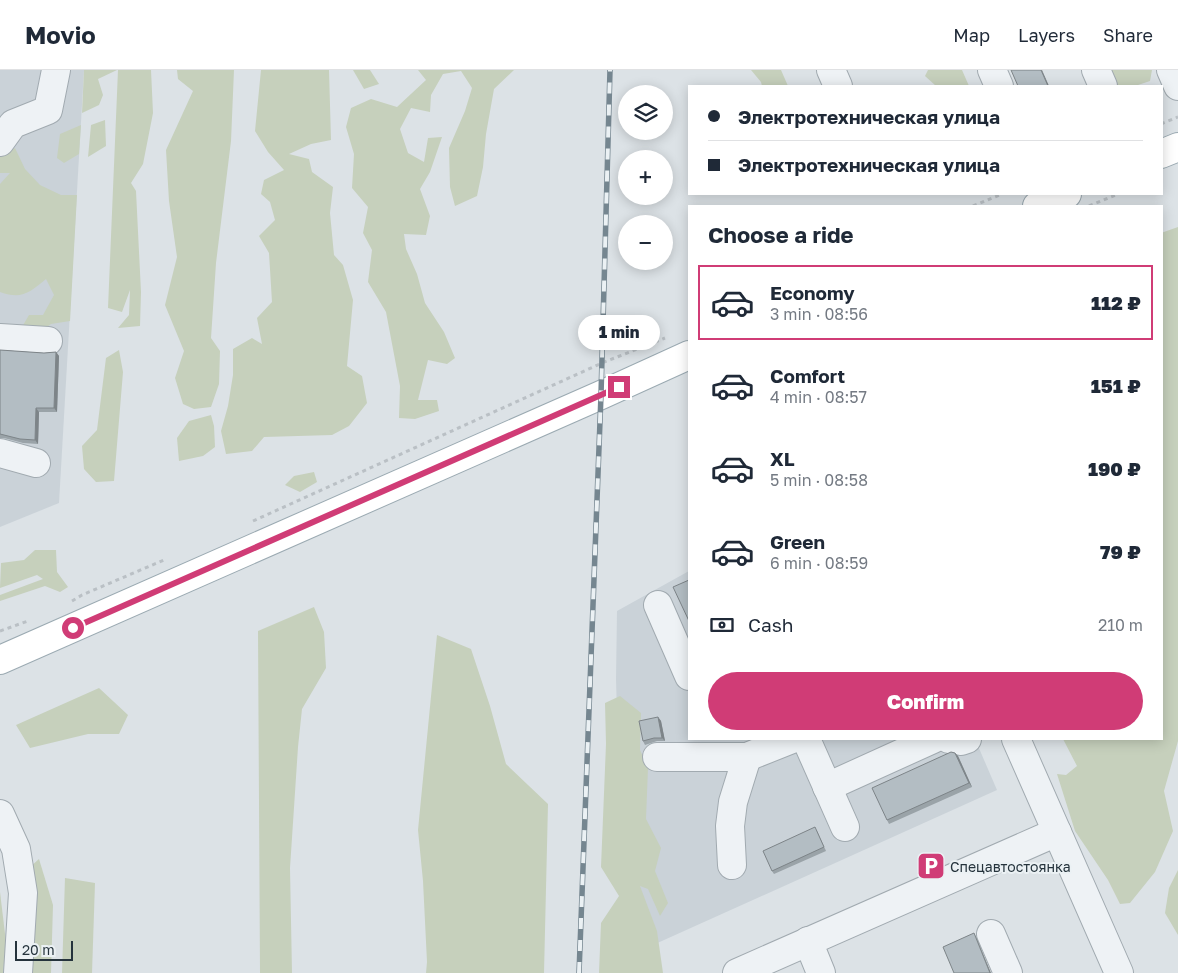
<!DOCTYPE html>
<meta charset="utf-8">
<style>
:root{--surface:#fff;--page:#f6f6f7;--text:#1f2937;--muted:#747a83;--line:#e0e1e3;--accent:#d03c76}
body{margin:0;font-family:"Golos Text",sans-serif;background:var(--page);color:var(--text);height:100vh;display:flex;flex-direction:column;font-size:19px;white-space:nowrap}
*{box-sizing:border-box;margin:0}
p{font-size:16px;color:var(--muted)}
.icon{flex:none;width:28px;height:28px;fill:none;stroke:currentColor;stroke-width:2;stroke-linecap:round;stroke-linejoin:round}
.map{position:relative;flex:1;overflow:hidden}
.side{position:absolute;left:688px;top:135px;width:475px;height:535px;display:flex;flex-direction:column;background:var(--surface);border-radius:0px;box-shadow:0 2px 12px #0003}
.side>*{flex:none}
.top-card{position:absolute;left:688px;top:15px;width:475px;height:110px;border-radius:0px;box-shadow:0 2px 12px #0003;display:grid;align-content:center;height:110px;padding:0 20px;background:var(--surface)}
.buttons{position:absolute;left:618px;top:15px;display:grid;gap:10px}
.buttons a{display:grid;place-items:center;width:55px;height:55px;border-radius:50%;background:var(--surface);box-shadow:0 2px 12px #0003;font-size:25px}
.scale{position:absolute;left:15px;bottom:12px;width:58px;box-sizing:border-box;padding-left:5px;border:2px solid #25333c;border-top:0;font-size:14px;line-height:18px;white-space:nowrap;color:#25333c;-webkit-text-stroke:4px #ebf1f4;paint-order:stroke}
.end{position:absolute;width:22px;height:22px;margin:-11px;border:6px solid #d03c76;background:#fff;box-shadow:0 0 0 2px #fff}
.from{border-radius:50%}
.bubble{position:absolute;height:35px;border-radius:18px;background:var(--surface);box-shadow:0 2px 12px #0003;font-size:16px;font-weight:800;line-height:35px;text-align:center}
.top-card b{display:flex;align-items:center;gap:18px;height:48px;font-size:19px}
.top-card b+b{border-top:1px solid var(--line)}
.top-card i{width:12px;height:12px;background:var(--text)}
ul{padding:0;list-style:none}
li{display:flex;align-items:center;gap:15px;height:75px;margin:0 10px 8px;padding:0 10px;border:2px solid transparent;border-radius:0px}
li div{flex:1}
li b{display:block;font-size:19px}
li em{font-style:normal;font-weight:800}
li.selected{border-color:var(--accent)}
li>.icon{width:45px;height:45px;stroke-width:1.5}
h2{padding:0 20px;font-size:22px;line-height:60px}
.pay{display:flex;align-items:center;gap:12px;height:55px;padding:0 20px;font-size:19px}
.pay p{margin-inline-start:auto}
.primary-button{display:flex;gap:10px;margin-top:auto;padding:10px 20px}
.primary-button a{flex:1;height:58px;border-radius:30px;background:var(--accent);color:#fff;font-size:20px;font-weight:800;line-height:58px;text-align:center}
header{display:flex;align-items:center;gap:30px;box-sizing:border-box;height:70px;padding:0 25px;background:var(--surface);border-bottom:1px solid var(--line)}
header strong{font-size:24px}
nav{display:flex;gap:28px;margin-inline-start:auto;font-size:18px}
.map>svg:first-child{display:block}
.built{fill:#cad2d8}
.green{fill:#c6d0bc}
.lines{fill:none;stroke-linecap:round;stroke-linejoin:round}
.minor-casing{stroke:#a1aab0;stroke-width:30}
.major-casing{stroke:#9baab2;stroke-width:30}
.path{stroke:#bac0c5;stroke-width:3;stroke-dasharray:4 4;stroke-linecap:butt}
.minor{stroke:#eef2f5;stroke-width:28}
.major{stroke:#fff;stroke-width:28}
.rail-casing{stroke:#758690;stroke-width:5.5}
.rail{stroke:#ebf1f4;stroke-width:4;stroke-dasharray:11;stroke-linecap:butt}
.wall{fill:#9aa3a8}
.shaded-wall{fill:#7d8488}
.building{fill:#b3bdc3;stroke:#7d8488}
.route{stroke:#d03c76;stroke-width:6}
.labels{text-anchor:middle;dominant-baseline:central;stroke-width:4;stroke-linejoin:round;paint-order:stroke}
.poi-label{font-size:14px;fill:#25333c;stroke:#ebf1f4;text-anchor:start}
</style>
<header>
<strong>Movio</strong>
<nav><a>Map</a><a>Layers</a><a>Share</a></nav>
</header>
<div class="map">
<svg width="1178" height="903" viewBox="0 0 1178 903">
<rect width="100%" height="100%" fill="#dce2e6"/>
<g class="built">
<polygon points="0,0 84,0 59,433 0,457"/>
<polygon points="689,501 689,669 975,669 997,720 653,875 623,855 616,609 617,541"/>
</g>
<g class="green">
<polygon points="84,0 117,0 98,9 103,25 99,35 82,43"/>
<polygon points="118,0 151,0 153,43 143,94 131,113 136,121 141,222 140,256 118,258 129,245 130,220 122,242 108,238"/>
<polygon points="177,0 234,0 231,71 216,193 211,268 220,281 219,314 211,337 194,339 183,334 175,308 184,281 165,235 177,187 169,131 166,80 193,21 178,9"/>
<polygon points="261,0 329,0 331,70 311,74 289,84 309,89 312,102 333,117 330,143 334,185 343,195 353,230 347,296 362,306 367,333 349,356 332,365 264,367 252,381 226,384 221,361 228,336 233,305 233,279 252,268 262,274 257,248 272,232 269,183 259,166 275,150 270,132 261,124 264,110 284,100 268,82 255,61"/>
<polygon points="353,0 370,0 379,14 364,19"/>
<polygon points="418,0 514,0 494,19 486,64 483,97 477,126 455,136 450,117 449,78 465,41 472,18 461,1 443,4 431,25 430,42 411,38 400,59 408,83 424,92 428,68 442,67 430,102 420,119 430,146 426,165 404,164 406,179 417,204 425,233 444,262 455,288 447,294 428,290 418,330 437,330 439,341 415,349 399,348 400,316 386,242 368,212 372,180 363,163 368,137 352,118 354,84 346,57 351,38 371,29 397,37 426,10"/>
<polygon points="751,0 781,0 788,16 762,16 761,12"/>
<polygon points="928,0 962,0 969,16 936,16 925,6"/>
<polygon points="1110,0 1152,0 1150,11 1135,16 1117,16 1110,2"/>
<polygon points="105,50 106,76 88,87 91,55"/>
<polygon points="81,55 79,84 64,93 57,88 60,64"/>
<path d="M15,78L25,99L40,115L61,125H77L70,251L51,254L41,261L22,257L29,245H43L54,225L46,209C30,222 22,230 0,222V114L10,103H0V87Z"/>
<polygon points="1178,157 1178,671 1164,721 1173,761 1155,802 1130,833 1120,834 1108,810 1075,761 1057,704 1066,705 1077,696 1063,669 1161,669 1161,163"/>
<polygon points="119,280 123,302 114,411 96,412 84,399 82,376 97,360 106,288"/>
<polygon points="211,345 214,356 215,377 203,386 179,391 177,368 189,351"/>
<polygon points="314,402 317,412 300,422 285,415 294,406"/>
<polygon points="35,480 56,480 57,502 68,517 60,522 45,516 0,531 0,525 43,509 37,505 0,518 1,493 24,490"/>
<polygon points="314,537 324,562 326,598 302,639 298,677 290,798 292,903 260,903 258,561"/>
<polygon points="437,565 471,579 490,636 506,694 548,734 544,903 426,903 427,892 423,811 418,760"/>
<polygon points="99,618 128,645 119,664 88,664 30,678 16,655"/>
<polygon points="620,626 641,643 640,680 648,698 646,749 661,778 655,801 668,833 660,846 648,819 640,816 657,861 663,903 599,903 601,853 619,826 601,797 606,674 605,633"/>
<polygon points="39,789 53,835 51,903 26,903 29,798"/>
<polygon points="1178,800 1178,865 1165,843 1169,818"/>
<polygon points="65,808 95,813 92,903 62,903"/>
<polygon points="0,822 6,872 3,903 0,903"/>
</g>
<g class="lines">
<defs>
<g id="minor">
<polyline points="831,0 838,16"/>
<polyline points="992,0 999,16"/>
<polyline points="1096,0 1103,16"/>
<polyline points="1171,0 1178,16"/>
<polyline points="0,72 13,54 48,40 56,0"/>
<polyline points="0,268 48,271"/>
<polyline points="0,383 36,393"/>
<polyline points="658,535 689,606"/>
<polyline points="806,669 845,757"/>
<polyline points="949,669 961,671 967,669"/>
<polyline points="1016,669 1119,903"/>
<polyline points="657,687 747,687 792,669"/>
<polyline points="827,717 933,669"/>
<polyline points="0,744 16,779 23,823 18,903"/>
<polyline points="732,795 730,756 733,732 747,687"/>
<polyline points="991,864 1008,903"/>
<polyline points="808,871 821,903"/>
<polyline points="737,903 1057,762"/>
</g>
<g id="major">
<polyline points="1161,84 1178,77"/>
<polyline points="1037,136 1067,124"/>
<polyline points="0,590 601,325 689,285"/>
</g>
</defs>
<use href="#minor" class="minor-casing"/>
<use href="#major" class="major-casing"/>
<g class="path">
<polyline points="1161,54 1178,47"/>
<polyline points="973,136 1002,124"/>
<polyline points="1089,136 1118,124"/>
<polyline points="253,451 602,293 665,268"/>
<polyline points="72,531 82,525 164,490"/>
<polyline points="0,561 28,551"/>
</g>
<use href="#minor" class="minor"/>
<use href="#major" class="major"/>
<defs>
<polyline id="rail" points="579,903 601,325 610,0"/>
</defs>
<use href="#rail" class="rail-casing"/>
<use href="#rail" class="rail"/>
</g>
<g class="wall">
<polygon points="0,280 44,283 56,282 59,286 57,342 39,342 38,374 23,373 4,368 0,368"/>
<polygon points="658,647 661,651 665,671 657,671 645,675 643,671"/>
<polygon points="955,683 958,686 972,717 889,754 887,750"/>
<polygon points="817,761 826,781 774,804 772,801"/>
</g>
<g class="shaded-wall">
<polygon points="1041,0 1042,0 1049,16 1048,16"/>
<polygon points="56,282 59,286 57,342 54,338"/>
<polygon points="36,338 39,342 38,374 35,370"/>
<polygon points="658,647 661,651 665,671 662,668"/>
<polygon points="955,683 958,686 972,717 969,713"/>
<polygon points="974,863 976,867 991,903 990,903"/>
</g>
<g class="building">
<polygon points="1011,0 1041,0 1048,16 1018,16"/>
<polygon points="0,280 44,283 56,282 54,338 36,338 35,370 20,369 0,364"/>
<polygon points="689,510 689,551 673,517"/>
<polygon points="658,647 662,668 654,668 643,671 639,651"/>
<polygon points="951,682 955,683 969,713 887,750 872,718"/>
<polygon points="815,757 824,777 772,801 763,781"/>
<polygon points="974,863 990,903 954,903 943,877"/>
</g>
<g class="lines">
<polyline class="route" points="73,558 619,317"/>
</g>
<defs>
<symbol id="parking-square" viewBox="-11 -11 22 22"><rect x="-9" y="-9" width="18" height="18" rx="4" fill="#d03c76" stroke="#ebf1f4"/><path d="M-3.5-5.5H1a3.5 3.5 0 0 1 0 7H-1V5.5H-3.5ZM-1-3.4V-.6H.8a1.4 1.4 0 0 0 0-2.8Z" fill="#fff"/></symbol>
</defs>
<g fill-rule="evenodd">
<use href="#parking-square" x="915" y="780" width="32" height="32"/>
</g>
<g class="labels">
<g class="poi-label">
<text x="950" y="796">Спецавтостоянка</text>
</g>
</g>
</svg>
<div class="buttons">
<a><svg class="icon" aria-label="layers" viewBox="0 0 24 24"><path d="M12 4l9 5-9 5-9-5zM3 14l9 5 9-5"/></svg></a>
<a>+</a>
<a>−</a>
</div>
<div class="scale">20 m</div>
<i class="end from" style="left:73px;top:558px"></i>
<i class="end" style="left:619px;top:317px"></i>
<div class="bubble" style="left:578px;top:245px;width:82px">1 min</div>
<div class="top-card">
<b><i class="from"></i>Электротехническая улица</b>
<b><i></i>Электротехническая улица</b>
</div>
<section class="side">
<h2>Choose a ride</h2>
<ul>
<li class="selected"><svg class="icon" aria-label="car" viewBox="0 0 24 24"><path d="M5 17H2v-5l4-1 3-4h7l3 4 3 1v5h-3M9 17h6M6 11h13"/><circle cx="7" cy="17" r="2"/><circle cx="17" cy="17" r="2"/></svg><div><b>Economy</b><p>3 min · 08:56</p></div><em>112 ₽</em></li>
<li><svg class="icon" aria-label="car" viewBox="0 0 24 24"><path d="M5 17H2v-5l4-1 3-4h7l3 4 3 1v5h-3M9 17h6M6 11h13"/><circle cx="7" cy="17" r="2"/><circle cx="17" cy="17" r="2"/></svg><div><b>Comfort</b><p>4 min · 08:57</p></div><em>151 ₽</em></li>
<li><svg class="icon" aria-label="car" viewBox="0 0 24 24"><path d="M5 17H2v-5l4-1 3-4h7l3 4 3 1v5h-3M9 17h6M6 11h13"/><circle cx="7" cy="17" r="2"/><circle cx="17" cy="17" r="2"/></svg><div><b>XL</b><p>5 min · 08:58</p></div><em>190 ₽</em></li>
<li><svg class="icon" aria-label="car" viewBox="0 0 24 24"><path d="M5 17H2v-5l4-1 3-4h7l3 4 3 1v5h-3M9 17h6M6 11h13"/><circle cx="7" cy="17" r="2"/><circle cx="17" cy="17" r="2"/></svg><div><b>Green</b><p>6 min · 08:59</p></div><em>79 ₽</em></li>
</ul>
<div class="pay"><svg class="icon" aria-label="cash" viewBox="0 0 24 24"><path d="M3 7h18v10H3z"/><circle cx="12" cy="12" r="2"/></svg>Cash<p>210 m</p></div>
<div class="primary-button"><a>Confirm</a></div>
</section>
</div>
